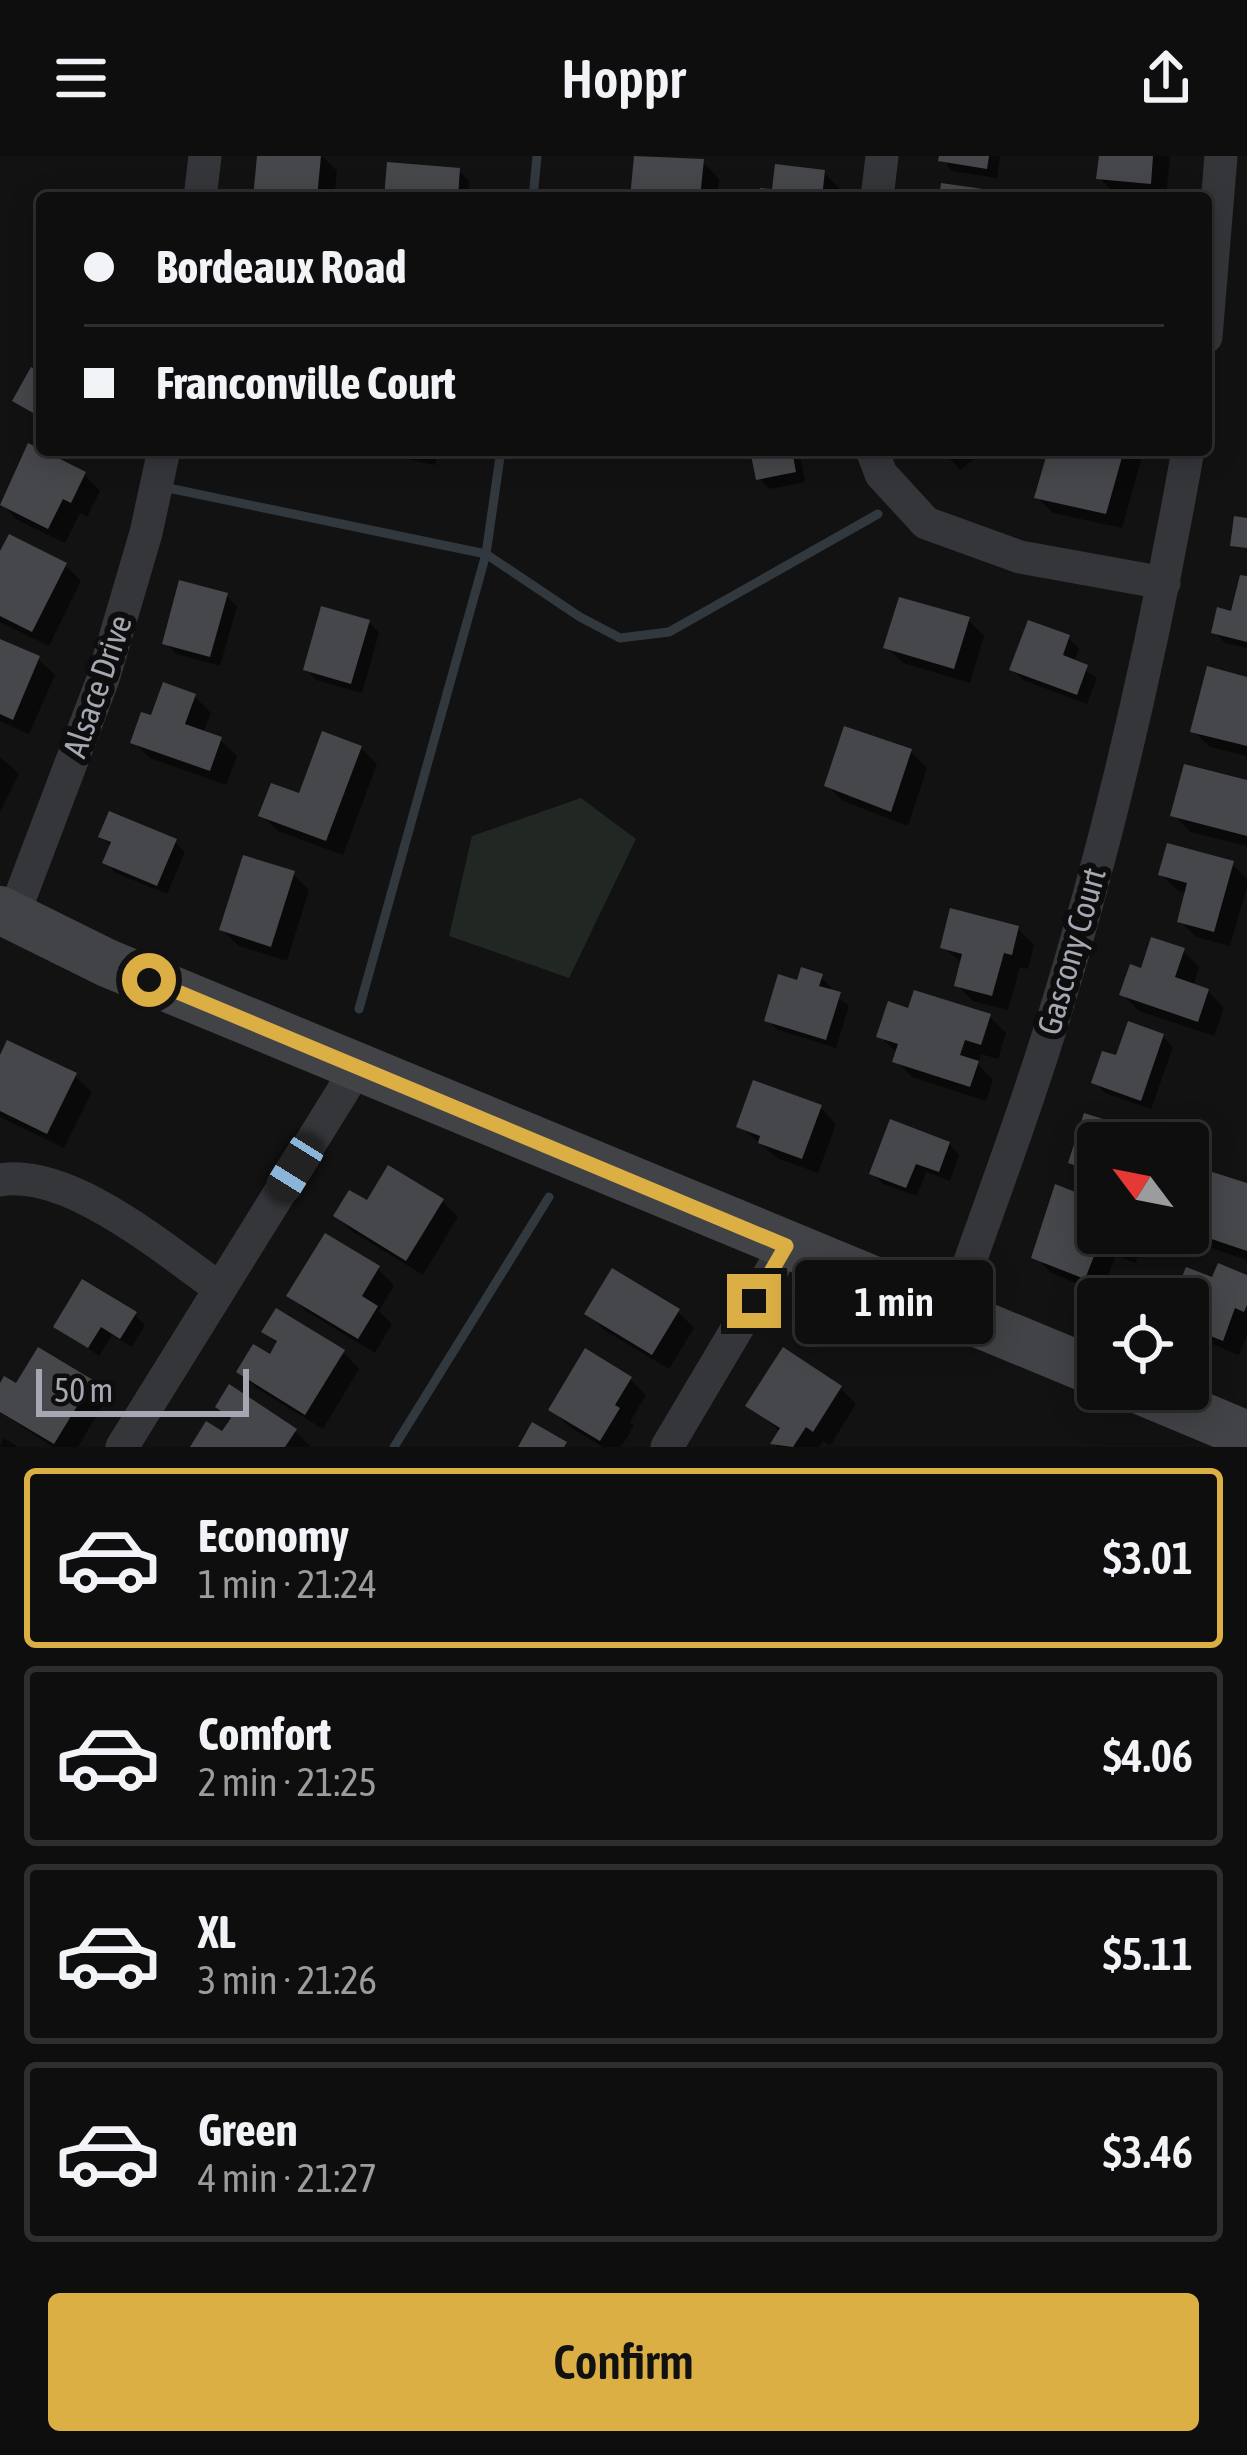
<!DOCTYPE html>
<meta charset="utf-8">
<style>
:root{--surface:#0e0e0e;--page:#1c1c1c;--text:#f1f3f6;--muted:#9b9c9e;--line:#2e2e2e;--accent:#dbaf43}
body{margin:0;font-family:"Asap Condensed",sans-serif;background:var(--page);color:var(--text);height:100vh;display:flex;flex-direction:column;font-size:45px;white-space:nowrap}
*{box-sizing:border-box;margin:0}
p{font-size:39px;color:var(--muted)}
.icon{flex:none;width:66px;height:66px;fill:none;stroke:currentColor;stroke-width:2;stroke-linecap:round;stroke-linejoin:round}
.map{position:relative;height:1291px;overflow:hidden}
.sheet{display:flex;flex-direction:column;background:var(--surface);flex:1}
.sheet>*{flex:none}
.top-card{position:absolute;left:36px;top:36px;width:1176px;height:264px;border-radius:12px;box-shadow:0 6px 30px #0003,0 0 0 3px var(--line);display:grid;align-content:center;height:264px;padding:0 48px;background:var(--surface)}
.needle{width:78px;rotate:302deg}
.tools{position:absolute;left:1077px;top:966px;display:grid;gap:24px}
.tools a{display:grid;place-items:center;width:132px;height:132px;border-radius:12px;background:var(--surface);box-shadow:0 6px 30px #0003,0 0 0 3px var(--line);font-size:60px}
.scale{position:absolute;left:36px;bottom:30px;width:213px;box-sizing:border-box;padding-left:12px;border:6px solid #a5a8b2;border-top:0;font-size:33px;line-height:42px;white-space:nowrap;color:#a5a8b2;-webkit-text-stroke:9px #0d0d0e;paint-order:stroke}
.end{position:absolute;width:54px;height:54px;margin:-27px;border:15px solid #dbaf43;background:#111;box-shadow:0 0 0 6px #111}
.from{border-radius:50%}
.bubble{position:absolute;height:84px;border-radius:12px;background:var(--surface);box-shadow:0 6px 30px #0003,0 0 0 3px var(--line);font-size:39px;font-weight:600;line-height:84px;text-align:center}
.car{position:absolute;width:36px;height:72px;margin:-36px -18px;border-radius:15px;box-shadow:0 0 9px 3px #0007;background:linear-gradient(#222 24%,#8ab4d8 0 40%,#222 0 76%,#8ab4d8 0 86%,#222 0)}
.top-card b{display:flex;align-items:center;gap:42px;height:114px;font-size:45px}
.top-card b+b{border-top:3px solid var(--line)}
.top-card i{width:30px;height:30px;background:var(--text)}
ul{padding:21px 0 0;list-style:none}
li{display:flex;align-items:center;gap:36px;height:180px;margin:0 24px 18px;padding:0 24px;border:6px solid var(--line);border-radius:12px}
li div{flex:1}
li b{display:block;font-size:45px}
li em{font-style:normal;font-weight:600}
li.selected{border-color:var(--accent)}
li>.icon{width:108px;height:108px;stroke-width:1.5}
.cta{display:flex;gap:24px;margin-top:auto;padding:24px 48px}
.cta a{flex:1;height:138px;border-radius:12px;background:var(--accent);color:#111;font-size:48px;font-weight:600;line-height:138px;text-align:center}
header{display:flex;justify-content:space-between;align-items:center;height:156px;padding:0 48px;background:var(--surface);font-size:54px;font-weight:600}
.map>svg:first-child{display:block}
.green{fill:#212722}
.shadow{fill:#0007}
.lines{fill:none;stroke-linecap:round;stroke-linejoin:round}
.stream{stroke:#31383e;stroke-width:9}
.building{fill:#46474b}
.street{stroke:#35363a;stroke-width:33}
.secondary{stroke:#424347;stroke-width:48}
.route{stroke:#dbaf43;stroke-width:15}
.labels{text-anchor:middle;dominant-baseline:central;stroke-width:12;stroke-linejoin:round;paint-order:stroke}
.street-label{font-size:33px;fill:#a5a8b2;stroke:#0d0d0e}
</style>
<header><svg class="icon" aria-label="menu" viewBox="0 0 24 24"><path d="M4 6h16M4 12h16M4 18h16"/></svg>Hoppr<svg class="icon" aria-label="share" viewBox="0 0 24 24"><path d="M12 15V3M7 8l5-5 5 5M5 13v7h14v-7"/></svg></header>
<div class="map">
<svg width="1247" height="1291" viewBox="0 0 1247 1291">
<rect width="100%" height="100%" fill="#121213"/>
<polygon class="green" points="581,642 636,683 569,822 449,780 472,680"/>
<g class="shadow">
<polygon points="260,0 322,0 337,15 334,42 256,42"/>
<polygon points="637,0 703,6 719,23 717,42 633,42"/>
<polygon points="942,0 1000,0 997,22 951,15"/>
<polygon points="1102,0 1170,0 1166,42 1116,38 1099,22"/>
<polygon points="459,15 469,25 468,42 387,42"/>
<polygon points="824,17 840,33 839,42 762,42"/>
<polygon points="383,294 438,294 435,309 388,299"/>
<polygon points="744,294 799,294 805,326 769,333 759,322 754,299"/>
<polygon points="942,294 986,294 960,314"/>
<polygon points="1051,294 1135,294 1142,301 1122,372 1053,357 1037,341"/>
<polygon points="84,318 100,335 87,361 80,357 65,387 17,364 1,347"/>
<polygon points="0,401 65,409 81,425 49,490 0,466"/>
<polygon points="1247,424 1247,492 1225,487 1214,476 1233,459"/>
<polygon points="226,440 237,450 220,510 176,498 166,487"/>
<polygon points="968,464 984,480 970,527 903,507 887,491"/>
<polygon points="369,466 379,477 362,537 316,524 306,513"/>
<polygon points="1069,482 1079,493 1074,506 1097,522 1087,548 1023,524 1012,513"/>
<polygon points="0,486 38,503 55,519 29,578 0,565"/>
<polygon points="1247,524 1247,600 1210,591 1193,575"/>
<polygon points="194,540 211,557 203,577 220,584 237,600 226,629 150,602 134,586 153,563"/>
<polygon points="361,592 377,608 343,699 278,675 262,659 300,641"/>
<polygon points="911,596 927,612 908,670 843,645 827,629"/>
<polygon points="0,601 19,618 0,656"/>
<polygon points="1247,627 1247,690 1190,676 1174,659"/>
<polygon points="101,680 175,686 185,696 167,738 116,717 106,707 112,691"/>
<polygon points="1232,708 1247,723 1247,731 1230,790 1196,781 1180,765 1188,737 1178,735 1162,719"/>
<polygon points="293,718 309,734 287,805 239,790 222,774"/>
<polygon points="1017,772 1034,789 1028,813 1020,811 1008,854 973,845 957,829 963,808 943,791"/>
<polygon points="1183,795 1199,811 1193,830 1208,835 1224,852 1214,880 1139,855 1123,839 1143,816"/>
<polygon points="821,821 831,831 830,836 849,850 836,892 778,874 767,864 799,828"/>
<polygon points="910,856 990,861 1006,877 998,903 981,898 978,908 993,924 986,945 912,921 896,905 896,896 879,880"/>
<polygon points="1163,881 1173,891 1151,953 1105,937 1095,926 1117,903"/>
<polygon points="0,906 75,920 92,936 64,992 0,961"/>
<polygon points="820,951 836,968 818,1017 777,1002 740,970"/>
<polygon points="1085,961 1156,982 1160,987 1098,987 1098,1026 1087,1023 1071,1006"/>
<polygon points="949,988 959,999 950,1025 926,1016 917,1040 883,1028 873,1017"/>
<polygon points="1247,1031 1247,1104 1208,1091 1191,1074"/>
<polygon points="442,1045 458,1061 423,1119 353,1076 336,1060 368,1049"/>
<polygon points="1098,1048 1098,1077 1147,1077 1135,1107 1116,1099 1101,1137 1051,1117 1035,1101"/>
<polygon points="378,1113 394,1129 379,1155 392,1168 375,1197 306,1155 290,1139"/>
<polygon points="1247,1122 1247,1179 1239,1199 1188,1178 1188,1143 1176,1143 1214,1125"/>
<polygon points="678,1156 694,1172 669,1213 604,1174 588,1157"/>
<polygon points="135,1159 145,1169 132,1191 112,1179 99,1200 57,1170"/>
<polygon points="265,1175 343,1196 359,1213 323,1273 256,1232 240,1216 271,1202 279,1189"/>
<polygon points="630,1223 646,1239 630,1266 634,1270 621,1291 603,1291 568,1270 552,1253"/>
<polygon points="91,1226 107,1242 78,1291 53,1291 0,1256 0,1233"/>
<polygon points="840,1232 856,1248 830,1290 823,1285 819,1291 777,1291 774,1287 781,1276 749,1250"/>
<polygon points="218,1251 295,1275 311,1291 194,1291 223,1279 232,1264"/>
<polygon points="4,1282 18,1291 0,1291"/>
</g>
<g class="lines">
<g class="stream">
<polyline points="533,42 537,0"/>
<polyline points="173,333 486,398 580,461 620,482 669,476 878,358"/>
<polyline points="359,853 486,398 501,294"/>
<polyline points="394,1291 549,1041"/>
</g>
</g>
<g class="building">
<polygon points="257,0 321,0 317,42 253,42"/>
<polygon points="634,0 704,3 700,42 630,42"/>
<polygon points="939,0 989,0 987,13 938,5"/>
<polygon points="1099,0 1153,0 1151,28 1096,23"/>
<polygon points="387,6 460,12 458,42 384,42"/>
<polygon points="775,8 825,14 822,42 759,42 760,32 772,33"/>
<polygon points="941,27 997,35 996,42 939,42"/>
<polygon points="42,209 42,262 12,245 31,211 38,215"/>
<polygon points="28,287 86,316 71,347 63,343 48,373 0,349"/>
<polygon points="750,294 792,294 796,316 756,324"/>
<polygon points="1048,294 1124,294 1106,358 1034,342"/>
<polygon points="1234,360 1247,362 1247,392 1230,390"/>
<polygon points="9,378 67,407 32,476 0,460 0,395"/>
<polygon points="1240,419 1247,420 1247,486 1211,477 1217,451 1231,455"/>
<polygon points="179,424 228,437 210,501 162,488"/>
<polygon points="899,441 970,461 954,513 883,492"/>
<polygon points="321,450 370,464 351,528 303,514"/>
<polygon points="1028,464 1070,479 1063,499 1088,509 1077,539 1009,514"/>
<polygon points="0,483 40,500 13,564 0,558"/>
<polygon points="1207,510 1247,521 1247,590 1190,576"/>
<polygon points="163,526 196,538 185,568 222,581 210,615 130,587 141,556 151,559"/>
<polygon points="844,570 912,593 891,656 824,630"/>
<polygon points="322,575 362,590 326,685 258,660 271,627 299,637"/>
<polygon points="1184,608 1247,624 1247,680 1170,660"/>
<polygon points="109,655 177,683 157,730 102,707 111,686 98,681"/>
<polygon points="1167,687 1234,705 1214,776 1177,766 1187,727 1158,719"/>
<polygon points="243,699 295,715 271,791 219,774"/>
<polygon points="950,752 1019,770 1012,799 1004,797 992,840 954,830 962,798 940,792"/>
<polygon points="1151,781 1185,792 1175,821 1209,833 1198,866 1119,839 1130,808 1141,812"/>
<polygon points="801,811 823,818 819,830 841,836 826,884 764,865 778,818 797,824"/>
<polygon points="914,834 991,858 981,889 965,884 960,899 979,905 970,931 892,906 898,888 876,881 888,845 908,852"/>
<polygon points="1128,865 1164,878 1141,945 1091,927 1102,895 1116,899"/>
<polygon points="7,884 77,917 47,978 0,955 0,899"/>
<polygon points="753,924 822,949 802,1003 758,987 760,980 736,971"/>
<polygon points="1084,957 1157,980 1155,987 1098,987 1098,1017 1068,1007"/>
<polygon points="890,963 950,986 939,1016 916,1008 906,1032 869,1018"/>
<polygon points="388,1009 444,1043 406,1105 333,1060 349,1034 367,1044"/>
<polygon points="1209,1015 1247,1027 1247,1095 1188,1075"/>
<polygon points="1055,1028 1098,1045 1098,1077 1125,1077 1119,1092 1100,1085 1085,1123 1031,1102"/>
<polygon points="325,1077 380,1110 362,1140 378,1150 358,1183 286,1140"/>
<polygon points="1218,1107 1247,1119 1247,1149 1244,1156 1235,1152 1223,1185 1188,1171 1188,1143 1173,1143 1186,1111 1212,1121"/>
<polygon points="612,1112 680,1153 652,1199 584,1158"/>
<polygon points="82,1123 137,1156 120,1183 101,1171 88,1192 53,1171"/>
<polygon points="276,1152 345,1194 305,1259 236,1216 253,1188 270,1198 277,1185 261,1176"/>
<polygon points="38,1191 93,1224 54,1288 0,1256 0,1227 4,1220 16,1227"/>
<polygon points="783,1191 842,1230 813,1276 806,1271 793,1291 770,1288 780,1272 745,1250"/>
<polygon points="585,1192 632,1221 615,1249 620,1252 600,1285 548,1254"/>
<polygon points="229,1228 297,1273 285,1291 190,1291 206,1265 222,1275 231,1262 215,1251"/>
<polygon points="532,1266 567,1286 564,1291 518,1291"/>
</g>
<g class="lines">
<g class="street">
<polyline points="200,42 205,0"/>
<polyline points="877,42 882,0"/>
<polyline points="1206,181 1221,0"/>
<polyline points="872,294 881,318 926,367 1020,401 1164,427"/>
<polyline points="13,760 103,523 146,377 164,294"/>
<path d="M0,1024C69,1012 164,1093 219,1132"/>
<path d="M952,1156C984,1064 1019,973 1048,880C1108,688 1153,492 1188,294"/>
<polyline points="122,1291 359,909"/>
<polyline points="667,1291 786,1090"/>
</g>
<g class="secondary">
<polyline points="0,754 107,807 1098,1217"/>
<polyline points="1137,1233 1247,1279"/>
</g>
</g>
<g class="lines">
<polyline class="route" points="149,824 786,1090 754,1145"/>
</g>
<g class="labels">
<g class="street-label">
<text transform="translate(97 530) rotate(-71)">Alsace Drive</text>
<text transform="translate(1071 795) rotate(-74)">Gascony Court</text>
</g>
</g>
</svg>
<div class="tools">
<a><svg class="needle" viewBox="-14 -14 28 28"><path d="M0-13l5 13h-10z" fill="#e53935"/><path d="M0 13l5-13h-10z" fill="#9b9c9e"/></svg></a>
<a><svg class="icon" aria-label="locate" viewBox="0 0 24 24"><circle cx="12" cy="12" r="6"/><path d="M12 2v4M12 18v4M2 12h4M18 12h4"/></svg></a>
</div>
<div class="scale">50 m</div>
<i class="end from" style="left:149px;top:824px"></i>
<i class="end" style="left:754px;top:1145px"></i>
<div class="bubble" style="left:795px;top:1104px;width:198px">1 min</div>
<i class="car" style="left:295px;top:1012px;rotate:212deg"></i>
<div class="top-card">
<b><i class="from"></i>Bordeaux Road</b>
<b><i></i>Franconville Court</b>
</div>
</div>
<section class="sheet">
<ul>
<li class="selected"><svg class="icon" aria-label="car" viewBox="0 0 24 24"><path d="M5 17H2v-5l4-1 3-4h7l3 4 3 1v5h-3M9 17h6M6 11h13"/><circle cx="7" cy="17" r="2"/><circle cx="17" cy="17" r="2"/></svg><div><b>Economy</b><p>1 min · 21:24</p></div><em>$3.01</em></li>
<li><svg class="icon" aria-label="car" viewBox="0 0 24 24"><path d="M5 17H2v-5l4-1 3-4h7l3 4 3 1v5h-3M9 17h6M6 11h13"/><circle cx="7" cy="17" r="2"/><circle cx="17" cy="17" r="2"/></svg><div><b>Comfort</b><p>2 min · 21:25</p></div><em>$4.06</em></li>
<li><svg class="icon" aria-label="car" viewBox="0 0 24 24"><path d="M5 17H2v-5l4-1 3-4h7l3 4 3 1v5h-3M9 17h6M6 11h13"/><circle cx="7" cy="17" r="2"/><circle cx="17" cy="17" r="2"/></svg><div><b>XL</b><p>3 min · 21:26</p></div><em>$5.11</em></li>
<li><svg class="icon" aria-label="car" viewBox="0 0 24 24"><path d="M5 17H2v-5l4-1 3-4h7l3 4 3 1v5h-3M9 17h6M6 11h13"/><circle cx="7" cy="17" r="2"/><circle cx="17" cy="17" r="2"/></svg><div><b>Green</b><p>4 min · 21:27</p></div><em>$3.46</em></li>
</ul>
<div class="cta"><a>Confirm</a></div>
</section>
